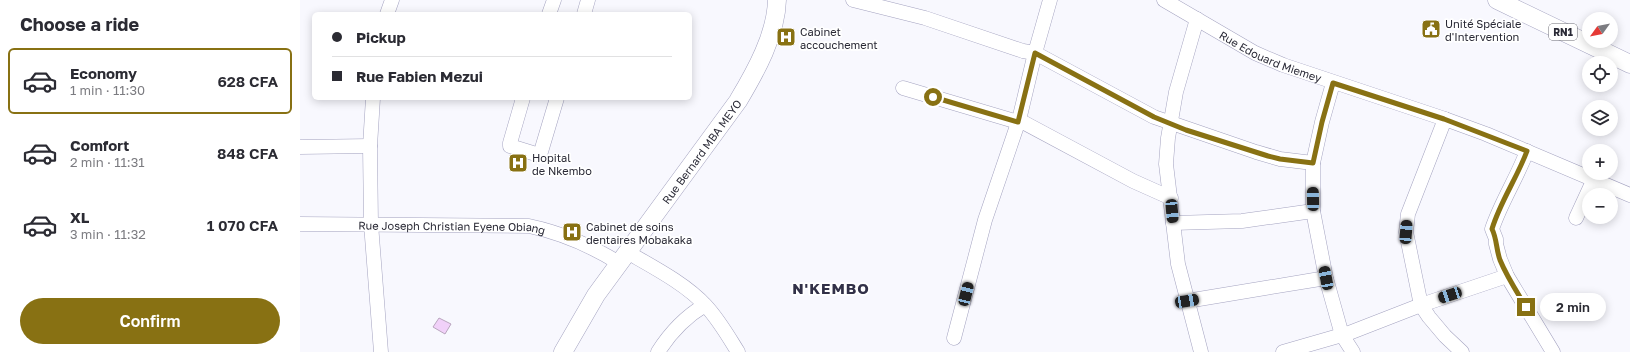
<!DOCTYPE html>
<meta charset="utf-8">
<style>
:root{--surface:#fff;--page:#f7f7f7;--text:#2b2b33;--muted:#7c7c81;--line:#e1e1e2;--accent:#887113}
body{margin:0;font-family:"Golos Text",sans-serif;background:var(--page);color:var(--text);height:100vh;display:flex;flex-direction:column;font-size:15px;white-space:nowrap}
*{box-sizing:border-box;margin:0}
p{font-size:13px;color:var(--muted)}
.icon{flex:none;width:22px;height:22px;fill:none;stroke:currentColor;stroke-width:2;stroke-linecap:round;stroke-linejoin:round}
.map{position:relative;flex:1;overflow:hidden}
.details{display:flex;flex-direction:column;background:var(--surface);width:300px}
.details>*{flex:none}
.banner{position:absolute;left:12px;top:12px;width:380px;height:88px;border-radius:6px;box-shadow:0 2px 10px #0003;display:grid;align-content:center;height:88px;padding:0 20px;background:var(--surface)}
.needle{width:26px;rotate:237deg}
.controls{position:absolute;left:1282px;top:12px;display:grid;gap:8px}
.controls a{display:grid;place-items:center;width:36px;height:36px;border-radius:50%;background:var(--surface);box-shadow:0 2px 10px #0003;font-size:20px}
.end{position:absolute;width:18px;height:18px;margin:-9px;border:5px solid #887113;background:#fff;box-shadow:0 0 0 2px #fff}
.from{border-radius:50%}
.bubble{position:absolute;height:28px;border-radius:14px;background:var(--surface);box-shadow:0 2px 10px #0003;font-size:13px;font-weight:600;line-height:28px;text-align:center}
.car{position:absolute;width:12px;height:24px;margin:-12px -6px;border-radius:5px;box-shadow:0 0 3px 1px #0007;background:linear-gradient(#222 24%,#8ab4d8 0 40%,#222 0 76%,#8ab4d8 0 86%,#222 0)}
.banner b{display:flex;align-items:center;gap:14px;height:38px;font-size:15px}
.banner b+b{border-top:1px solid var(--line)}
.banner i{width:10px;height:10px;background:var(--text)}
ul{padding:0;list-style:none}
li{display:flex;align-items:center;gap:12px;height:66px;margin:0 8px 6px;padding:0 12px;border:2px solid transparent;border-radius:6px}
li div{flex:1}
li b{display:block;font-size:15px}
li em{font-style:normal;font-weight:600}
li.selected{border-color:var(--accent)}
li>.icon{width:36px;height:36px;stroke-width:1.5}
h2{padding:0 20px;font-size:18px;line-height:48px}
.button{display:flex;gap:8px;margin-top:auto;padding:8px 20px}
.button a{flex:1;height:46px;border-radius:24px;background:var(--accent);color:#fff;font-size:16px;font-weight:600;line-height:46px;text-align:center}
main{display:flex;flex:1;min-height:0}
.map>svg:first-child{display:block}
.building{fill:#f1d1f9;stroke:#b9a5be}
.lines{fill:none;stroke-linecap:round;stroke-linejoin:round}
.minor-casing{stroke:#a4a3c0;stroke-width:15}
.major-casing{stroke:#a4a3c0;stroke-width:19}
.minor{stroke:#fff;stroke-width:14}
.major{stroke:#fff;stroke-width:18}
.route{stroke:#887113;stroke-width:5}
.labels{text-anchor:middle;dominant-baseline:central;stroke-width:3.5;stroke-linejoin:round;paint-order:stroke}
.shield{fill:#fff;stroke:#6a6a72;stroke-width:1}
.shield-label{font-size:10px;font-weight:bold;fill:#2a2a36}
.poi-label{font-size:11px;fill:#2a2a36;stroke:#fff;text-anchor:start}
.street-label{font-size:11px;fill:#2a2a36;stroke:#fff}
.district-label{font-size:15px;font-weight:bold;letter-spacing:1px;fill:#323148;stroke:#fff}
</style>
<main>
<section class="details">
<h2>Choose a ride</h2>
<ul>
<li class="selected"><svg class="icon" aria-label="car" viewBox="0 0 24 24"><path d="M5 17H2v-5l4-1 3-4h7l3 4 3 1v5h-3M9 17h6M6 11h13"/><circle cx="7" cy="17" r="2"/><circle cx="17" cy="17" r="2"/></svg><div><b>Economy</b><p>1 min · 11:30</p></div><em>628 CFA</em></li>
<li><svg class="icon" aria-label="car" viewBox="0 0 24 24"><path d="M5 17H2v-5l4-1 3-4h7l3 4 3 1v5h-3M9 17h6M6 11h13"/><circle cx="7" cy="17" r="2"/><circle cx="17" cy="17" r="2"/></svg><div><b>Comfort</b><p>2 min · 11:31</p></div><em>848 CFA</em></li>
<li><svg class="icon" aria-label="car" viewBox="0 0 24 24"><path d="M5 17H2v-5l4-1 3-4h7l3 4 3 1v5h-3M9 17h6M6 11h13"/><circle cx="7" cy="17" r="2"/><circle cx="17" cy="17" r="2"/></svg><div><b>XL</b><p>3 min · 11:32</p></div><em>1 070 CFA</em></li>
</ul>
<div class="button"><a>Confirm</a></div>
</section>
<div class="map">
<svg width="1330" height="352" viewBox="0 0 1330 352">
<rect width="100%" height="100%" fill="#f8f8fe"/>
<polygon class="building" points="139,318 151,324 145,334 133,327"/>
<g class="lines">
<defs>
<g id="minor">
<polyline points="553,0 625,18 723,51 735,53 854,117 956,152 980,159 1013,163"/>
<path id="s1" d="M864,0L955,53L983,65L1145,119L1186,134L1330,195"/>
<polyline points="87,14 92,0"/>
<polyline points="249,14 254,0"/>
<polyline points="284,14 288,0"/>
<polyline points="897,19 876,92 868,138 866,164 878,264 901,352"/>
<polyline points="1033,83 1022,122 1013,163 1013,211 1026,278 1042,335 1053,352"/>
<polyline points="603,88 718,122"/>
<polyline points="73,98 70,146 71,224 81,352"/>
<polyline points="223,98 210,143 210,146 239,155 240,155 257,98"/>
<polyline points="1145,119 1108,214 1106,232 1121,305 1129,317 1145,336 1162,352"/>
<polyline points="719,120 833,181 871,198"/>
<polyline points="0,147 70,146"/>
<path d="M1227,151C1217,178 1201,202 1192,229L1196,239V244L1200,259L1207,276L1253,352"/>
<polyline points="1276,218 1294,179"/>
<polyline points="873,223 942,221 1013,211"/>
<path id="s2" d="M0,224L229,226C262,233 290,245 319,263"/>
<path d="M327,252C353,267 386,284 406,306C419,320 428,336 438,352"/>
<polyline points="887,301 1026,278"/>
<polyline points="654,338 685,220 719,120 735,53 750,0"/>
<path d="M358,352C370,333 385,317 405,305"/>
<polyline points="983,352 1049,333 1121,305 1207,276"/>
</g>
<g id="major">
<polyline points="1197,0 1330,64"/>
<path id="s3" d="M263,352L296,295L438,101C456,71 476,35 477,0"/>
</g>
</defs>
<use href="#minor" class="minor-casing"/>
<use href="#major" class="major-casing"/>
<use href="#minor" class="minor"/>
<use href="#major" class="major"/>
</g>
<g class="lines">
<path class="route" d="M633,97L718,122L735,53L854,117L886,130L968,156L980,159L1013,163L1022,122L1033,83L1144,119L1227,151C1217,178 1200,202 1192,229C1197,239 1196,249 1200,260C1207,277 1217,292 1226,307"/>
</g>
<defs>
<symbol id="civic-square" viewBox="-11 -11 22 22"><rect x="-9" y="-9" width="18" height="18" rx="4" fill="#887113" stroke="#fff"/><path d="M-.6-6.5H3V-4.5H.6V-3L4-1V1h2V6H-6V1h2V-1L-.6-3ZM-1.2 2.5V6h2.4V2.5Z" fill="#fff"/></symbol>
<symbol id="hospital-square" viewBox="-11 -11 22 22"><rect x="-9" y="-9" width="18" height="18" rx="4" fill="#887113" stroke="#fff"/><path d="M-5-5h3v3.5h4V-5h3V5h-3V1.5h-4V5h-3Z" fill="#fff"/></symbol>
</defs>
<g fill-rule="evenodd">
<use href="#civic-square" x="1120" y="18" width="22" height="22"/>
<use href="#hospital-square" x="475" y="26" width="22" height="22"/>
<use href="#hospital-square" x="207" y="152" width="22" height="22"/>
<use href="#hospital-square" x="261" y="221" width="22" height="22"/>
</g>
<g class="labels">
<rect class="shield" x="1249" y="24" width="28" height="16" rx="3"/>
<g class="shield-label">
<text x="1263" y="32">RN1</text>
</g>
<g class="poi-label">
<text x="1145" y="23">Unité Spéciale<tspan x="1145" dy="13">d'Intervention</tspan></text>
<text x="500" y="31">Cabinet<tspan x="500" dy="13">accouchement</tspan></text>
<text x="232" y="157">Hopital<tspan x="232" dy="13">de Nkembo</tspan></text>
<text x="286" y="226">Cabinet de soins<tspan x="286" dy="13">dentaires Mobakaka</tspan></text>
</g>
<g class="street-label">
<text stroke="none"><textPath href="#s1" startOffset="121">Rue Edouard Miemey</textPath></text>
<text stroke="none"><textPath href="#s3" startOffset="244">Rue Bernard MBA MEYO</textPath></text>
<text stroke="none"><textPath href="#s2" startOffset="152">Rue Joseph Christian Eyene Obiang</textPath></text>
</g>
<g class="district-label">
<text x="531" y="288">N'KEMBO</text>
</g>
</g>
</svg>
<div class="controls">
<a><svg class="needle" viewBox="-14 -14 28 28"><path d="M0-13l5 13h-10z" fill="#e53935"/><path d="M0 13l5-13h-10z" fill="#7c7c81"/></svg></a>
<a><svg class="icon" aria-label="locate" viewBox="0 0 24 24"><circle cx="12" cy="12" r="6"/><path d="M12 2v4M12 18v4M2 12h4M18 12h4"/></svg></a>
<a><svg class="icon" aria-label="layers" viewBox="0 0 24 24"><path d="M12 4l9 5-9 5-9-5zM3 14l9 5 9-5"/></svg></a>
<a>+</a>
<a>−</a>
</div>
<i class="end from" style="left:633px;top:97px"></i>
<i class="end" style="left:1226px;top:307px"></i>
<div class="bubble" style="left:1240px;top:293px;width:66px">2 min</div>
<i class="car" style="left:1013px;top:199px;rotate:359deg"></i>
<i class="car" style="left:872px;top:211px;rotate:175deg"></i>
<i class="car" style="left:1106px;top:232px;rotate:4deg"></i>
<i class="car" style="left:1026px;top:278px;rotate:349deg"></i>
<i class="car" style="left:666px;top:294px;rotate:14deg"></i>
<i class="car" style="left:1150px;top:295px;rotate:252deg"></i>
<i class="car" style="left:887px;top:301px;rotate:80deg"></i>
<div class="banner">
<b><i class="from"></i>Pickup</b>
<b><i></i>Rue Fabien Mezui</b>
</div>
</div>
</main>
